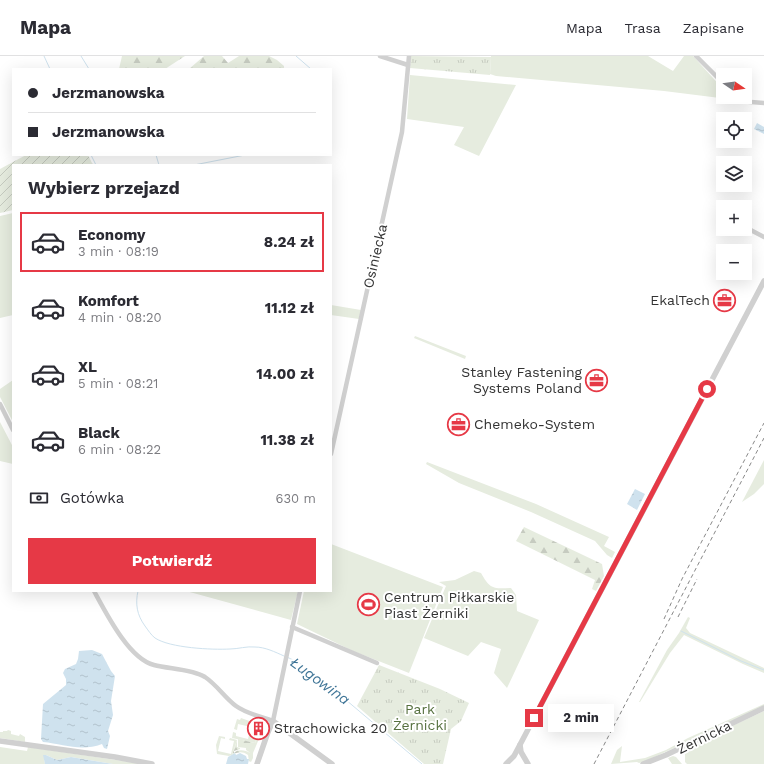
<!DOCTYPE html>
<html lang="pl">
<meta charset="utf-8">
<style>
:root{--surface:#fff;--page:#f2f2f3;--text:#2b2b33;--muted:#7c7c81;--line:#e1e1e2;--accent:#e63946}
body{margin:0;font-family:"Work Sans",sans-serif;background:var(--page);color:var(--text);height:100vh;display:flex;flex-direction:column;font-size:15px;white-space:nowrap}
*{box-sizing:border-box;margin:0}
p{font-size:13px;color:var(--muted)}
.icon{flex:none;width:22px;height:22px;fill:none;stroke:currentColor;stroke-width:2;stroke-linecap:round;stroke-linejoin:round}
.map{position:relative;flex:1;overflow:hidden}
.details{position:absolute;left:12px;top:108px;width:320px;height:428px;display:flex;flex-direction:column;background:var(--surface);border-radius:0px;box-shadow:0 4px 16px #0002}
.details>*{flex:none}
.hud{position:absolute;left:12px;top:12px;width:320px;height:88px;border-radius:0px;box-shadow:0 4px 16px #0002;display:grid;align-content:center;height:88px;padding:0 16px;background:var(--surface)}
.needle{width:26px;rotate:103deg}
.fabs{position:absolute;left:716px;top:12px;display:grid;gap:8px}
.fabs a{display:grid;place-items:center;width:36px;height:36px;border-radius:0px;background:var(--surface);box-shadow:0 4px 16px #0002;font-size:20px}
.end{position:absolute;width:18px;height:18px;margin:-9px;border:5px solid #e63946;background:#fff;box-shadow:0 0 0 2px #fff}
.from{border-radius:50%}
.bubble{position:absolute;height:28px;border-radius:0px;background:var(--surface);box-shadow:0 4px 16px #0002;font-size:13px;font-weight:700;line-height:28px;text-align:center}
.hud b{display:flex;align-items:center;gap:14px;height:38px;font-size:15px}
.hud b+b{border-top:1px solid var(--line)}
.hud i{width:10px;height:10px;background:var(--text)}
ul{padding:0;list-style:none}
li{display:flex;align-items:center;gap:12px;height:60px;margin:0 8px 6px;padding:0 8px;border:2px solid transparent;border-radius:0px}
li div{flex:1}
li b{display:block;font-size:15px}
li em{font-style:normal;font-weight:700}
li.current{border-color:var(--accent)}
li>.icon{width:36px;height:36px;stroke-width:1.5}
h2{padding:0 16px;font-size:18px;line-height:48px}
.pay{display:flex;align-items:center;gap:10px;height:44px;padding:0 16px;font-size:15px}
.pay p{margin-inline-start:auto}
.action{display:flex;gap:8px;margin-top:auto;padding:8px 16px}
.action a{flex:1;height:46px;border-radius:0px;background:var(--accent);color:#fff;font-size:16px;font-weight:700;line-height:46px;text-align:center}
header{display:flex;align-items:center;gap:24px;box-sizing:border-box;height:56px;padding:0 20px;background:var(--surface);border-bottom:1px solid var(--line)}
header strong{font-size:19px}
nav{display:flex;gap:22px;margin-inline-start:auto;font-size:14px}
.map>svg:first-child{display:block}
.grass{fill:#e6ecdf}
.forest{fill:url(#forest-firs)}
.park{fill:url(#park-tufts)}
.garden{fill:url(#garden-furrows)}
.water{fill:url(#water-ripples)}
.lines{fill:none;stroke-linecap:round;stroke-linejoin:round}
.stream{stroke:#cfe2ee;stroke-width:1}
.minor{stroke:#d0d0d0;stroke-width:4.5}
.tertiary{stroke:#d0d0d0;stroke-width:5.5}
.rail{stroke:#888;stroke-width:1;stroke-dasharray:4 3;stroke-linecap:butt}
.route{stroke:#e63946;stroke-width:5}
.labels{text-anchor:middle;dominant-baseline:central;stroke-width:4;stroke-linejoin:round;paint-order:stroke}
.street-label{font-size:14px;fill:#333;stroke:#fff}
.poi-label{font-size:14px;fill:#333;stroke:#fff;text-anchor:start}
.park-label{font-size:14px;fill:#56703f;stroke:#fff}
.water-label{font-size:15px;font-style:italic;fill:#3f7597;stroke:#fff}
</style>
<header>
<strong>Mapa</strong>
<nav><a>Mapa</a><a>Trasa</a><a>Zapisane</a></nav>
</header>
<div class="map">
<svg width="764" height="708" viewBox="0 0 764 708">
<defs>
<pattern id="forest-firs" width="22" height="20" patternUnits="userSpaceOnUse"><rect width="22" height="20" fill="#e6ecdf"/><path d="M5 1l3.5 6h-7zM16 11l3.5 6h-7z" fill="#c6cbc0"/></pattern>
<pattern id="park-tufts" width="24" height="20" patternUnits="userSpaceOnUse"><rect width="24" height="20" fill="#e6ecdf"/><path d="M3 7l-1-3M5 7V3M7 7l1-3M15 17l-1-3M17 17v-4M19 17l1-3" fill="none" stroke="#c6cbc0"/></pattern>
<pattern id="garden-furrows" width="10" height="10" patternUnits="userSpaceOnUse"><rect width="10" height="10" fill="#e6ecdf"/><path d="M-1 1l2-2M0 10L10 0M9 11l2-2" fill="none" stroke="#c6cbc0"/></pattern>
<pattern id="water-ripples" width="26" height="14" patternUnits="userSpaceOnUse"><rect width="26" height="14" fill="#cfe2ee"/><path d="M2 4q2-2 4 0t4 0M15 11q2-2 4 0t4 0" fill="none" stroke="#b2c2cd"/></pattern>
</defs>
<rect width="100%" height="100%" fill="#fff"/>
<g class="grass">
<polygon points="491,0 648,0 673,15 684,0 693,0 723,33 723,41 729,41 728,43 664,35 496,20 490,18"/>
<polygon points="410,19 516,29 479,100 454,89 464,71 407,63"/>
<polygon points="13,157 13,259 0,262 0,160"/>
<polygon points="331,249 361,254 359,263 331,259"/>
<polygon points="415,280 466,300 465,303 414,282"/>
<polygon points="13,324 13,366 0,341 0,333"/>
<polygon points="0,366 13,391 13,408 0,405"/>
<polygon points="764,404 764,428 754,438 742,446"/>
<polygon points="427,406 536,448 609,481 604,490 615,496 612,502 607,499 595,485 531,456 459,427 426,408"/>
<polygon points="331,488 443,531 409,617 353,595 297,568 304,535 331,535"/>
<path d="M474,515L481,517C490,533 493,533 511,532L516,539L517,555L539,564L507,632L494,617L501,593L481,586L468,600L424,582L446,530L439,526L455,524Z"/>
<polygon points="186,535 298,535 291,564"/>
<polygon points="688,561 690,562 686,572 690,577 764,612 764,617 743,608 684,579 670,597 640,646 639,646 667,594 679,577"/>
<polygon points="764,648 764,650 646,705 639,707 637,706 611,708 617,694 622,690 620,706 645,702 666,694 688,682"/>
<polygon points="764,655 764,708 687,708 685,706 685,697 705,683"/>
<polygon points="241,662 255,667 257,681 255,687 232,682 233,676 236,677 236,680 248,683 251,671 238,668 237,674 234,673 237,663 240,664"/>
<polygon points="8,674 11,675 11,678 19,680 20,678 25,681 25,686 0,682 0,676 3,676 3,675 7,675"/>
<polygon points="219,680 225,681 225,683 221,682 218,695 231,698 234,685 229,684 230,682 237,684 232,699 229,700 217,698 216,689"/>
<polygon points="0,691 27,695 28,691 143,708 113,708 71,701 57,704 46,699 44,702 45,708 0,708"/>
<polygon points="673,700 676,701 682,708 672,708 668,702"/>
</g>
<g class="forest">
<polygon points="122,0 185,0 165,13 119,13"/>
<polygon points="204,0 222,0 228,7 239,0 269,0 277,4 284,10 284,13 189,13"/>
<polygon points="524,471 602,508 604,520 596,535 592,533 595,524 516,485"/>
<path d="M255,667L260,668L261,678L253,697V702L251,706L249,705L248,699C242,695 238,696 232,699L237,684V691L240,692V693L234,695V697C238,693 245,694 250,697L249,696L246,694V692L238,691V683L255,687L257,681Z"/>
</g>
<g class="park">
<polygon points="411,0 491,1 490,19 410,12"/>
<polygon points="379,609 440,633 469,647 461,665 451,673 443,708 424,708 357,650"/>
</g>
<polygon class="garden" points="26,99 88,99 93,109 13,109 13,154 0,157 0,113"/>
<g class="water">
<polygon points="757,67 764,71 764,78 754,73"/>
<polygon points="635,433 645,438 637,454 627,448"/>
<path d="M92,594L102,598L111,615L115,620L111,645L113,659L108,675L110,680L107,693L104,692L102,688C81,696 63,688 43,686L41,683L43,648L66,629V623L63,617L65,613L76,608L78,603L79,595Z"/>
<polygon points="235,697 236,699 240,697 246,700 247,703 249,703 248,708 226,708 228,701"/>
<polygon points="43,699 46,699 57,704 71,701 113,708 45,708"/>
</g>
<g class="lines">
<g class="stream">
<polyline points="44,0 50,13"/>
<polyline points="81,0 89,13"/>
<polyline points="296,0 311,13"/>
<polyline points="91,99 96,109"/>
<polyline points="156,99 159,109"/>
<polyline points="194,109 245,99"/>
<path d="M138,535C135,548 137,559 145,570C148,574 151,579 155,582C170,592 212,594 230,593C238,593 247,590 255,591C265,591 275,596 284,600"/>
<polyline points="681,575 741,605 764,614"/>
<polyline points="287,601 299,607 346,644 422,708"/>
</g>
<g class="minor">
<polyline points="380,0 408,9"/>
<polyline points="696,0 723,27"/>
<polyline points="735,41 738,45 764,47"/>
<polyline points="721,159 723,160"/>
<polyline points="745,171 764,181"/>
<polyline points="0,348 13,374"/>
<polyline points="331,398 402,76 409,0"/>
<path d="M94,535C106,557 129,603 154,609C169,613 192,613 205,621C217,629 225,642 236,650C247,658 260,660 273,665L300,535"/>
<polyline points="292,571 377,607"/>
</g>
<g class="tertiary">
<polyline points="0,685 115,701 152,708"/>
<polyline points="520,689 521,696 528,708"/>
<polyline points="257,708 268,676 273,665 332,708"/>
<polyline points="506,708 514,700 523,683 764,225"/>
<polyline points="643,708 666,699 764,652"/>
</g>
<g class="rail">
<polyline points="678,561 697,523"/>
<polyline points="664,563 682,523 764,367"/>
<polyline points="594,708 764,382"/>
</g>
</g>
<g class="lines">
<polyline class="route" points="534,662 707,333"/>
</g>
<defs>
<symbol id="office-ring" viewBox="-11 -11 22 22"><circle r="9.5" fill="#fff" stroke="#e63946" stroke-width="1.5"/><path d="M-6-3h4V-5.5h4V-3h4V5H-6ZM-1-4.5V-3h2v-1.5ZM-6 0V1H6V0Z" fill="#e63946"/></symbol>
<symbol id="stadium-ring" viewBox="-11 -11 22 22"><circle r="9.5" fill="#fff" stroke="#e63946" stroke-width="1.5"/><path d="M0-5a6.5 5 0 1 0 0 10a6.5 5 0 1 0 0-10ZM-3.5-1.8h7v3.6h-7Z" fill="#e63946"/></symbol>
<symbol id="building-ring" viewBox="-11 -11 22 22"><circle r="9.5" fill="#fff" stroke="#e63946" stroke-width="1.5"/><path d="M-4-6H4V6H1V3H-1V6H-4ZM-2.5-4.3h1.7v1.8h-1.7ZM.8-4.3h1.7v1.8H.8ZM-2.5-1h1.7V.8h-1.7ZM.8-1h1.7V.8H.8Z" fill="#e63946"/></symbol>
</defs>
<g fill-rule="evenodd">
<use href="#office-ring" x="712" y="232" width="25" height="25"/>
<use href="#office-ring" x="584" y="312" width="25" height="25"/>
<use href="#office-ring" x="446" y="356" width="25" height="25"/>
<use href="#stadium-ring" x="356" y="536" width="25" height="25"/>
<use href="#building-ring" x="246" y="660" width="25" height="25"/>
</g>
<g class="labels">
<g class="street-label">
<text transform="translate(375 200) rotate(-77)">Osiniecka</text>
<text transform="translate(704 681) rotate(-26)">Żernicka</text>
</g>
<g class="poi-label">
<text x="710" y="244" text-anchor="end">EkalTech</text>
<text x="582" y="316" text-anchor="end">Stanley Fastening<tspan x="582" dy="16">Systems Poland</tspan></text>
<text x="474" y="368">Chemeko-System</text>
<text x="384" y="541">Centrum Piłkarskie<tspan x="384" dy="16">Piast Żerniki</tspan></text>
<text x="274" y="672">Strachowicka 20</text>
</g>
<g class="park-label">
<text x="420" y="653">Park<tspan x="420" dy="16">Żernicki</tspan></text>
</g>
<g class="water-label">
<text transform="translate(320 625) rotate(36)">Ługowina</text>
</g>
</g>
</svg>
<div class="fabs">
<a><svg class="needle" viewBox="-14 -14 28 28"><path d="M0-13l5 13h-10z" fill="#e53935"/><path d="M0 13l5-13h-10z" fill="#7c7c81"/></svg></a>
<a><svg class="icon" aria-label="locate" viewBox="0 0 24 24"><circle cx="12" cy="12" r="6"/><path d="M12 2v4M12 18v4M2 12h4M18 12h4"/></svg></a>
<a><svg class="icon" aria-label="layers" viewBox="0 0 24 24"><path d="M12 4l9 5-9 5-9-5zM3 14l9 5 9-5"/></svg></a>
<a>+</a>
<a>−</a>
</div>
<i class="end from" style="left:707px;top:333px"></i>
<i class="end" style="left:534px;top:662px"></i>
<div class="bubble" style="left:548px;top:648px;width:66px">2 min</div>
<div class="hud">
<b><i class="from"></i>Jerzmanowska</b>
<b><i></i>Jerzmanowska</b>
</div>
<section class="details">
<h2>Wybierz przejazd</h2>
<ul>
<li class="current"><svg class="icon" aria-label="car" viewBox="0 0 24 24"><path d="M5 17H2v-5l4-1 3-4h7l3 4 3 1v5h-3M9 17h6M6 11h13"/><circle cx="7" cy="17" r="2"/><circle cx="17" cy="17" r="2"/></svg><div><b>Economy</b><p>3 min · 08:19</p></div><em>8.24 zł</em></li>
<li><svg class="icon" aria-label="car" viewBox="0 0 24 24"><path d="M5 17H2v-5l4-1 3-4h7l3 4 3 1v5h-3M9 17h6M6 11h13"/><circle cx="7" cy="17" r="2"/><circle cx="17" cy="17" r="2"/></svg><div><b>Komfort</b><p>4 min · 08:20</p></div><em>11.12 zł</em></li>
<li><svg class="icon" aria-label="car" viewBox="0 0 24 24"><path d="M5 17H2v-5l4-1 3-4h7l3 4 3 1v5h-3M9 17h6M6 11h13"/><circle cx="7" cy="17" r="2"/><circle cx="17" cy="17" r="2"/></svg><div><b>XL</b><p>5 min · 08:21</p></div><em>14.00 zł</em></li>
<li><svg class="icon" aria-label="car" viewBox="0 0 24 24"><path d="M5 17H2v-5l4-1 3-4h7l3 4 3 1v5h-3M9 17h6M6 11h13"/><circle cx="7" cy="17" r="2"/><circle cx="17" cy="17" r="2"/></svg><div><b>Black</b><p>6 min · 08:22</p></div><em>11.38 zł</em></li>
</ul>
<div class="pay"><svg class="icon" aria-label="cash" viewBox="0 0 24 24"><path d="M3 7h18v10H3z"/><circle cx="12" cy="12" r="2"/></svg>Gotówka<p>630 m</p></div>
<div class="action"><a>Potwierdź</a></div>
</section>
</div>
